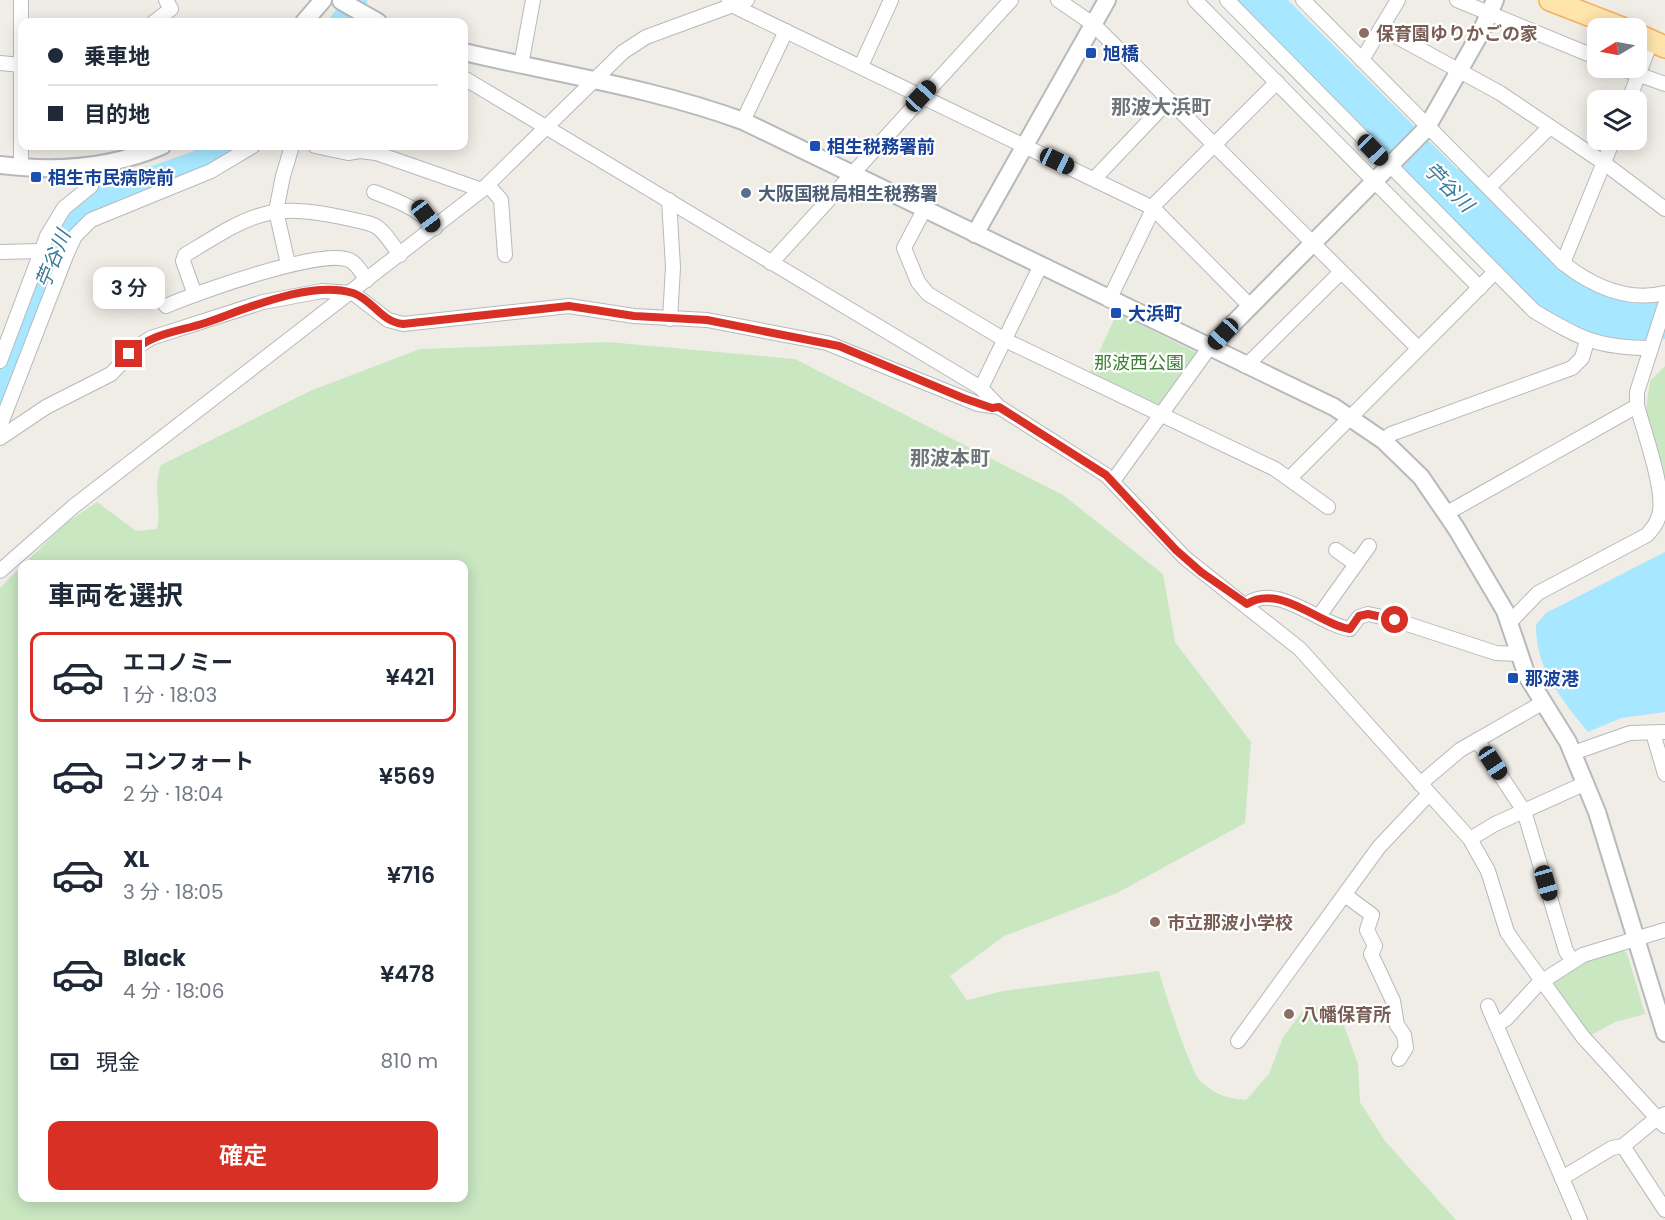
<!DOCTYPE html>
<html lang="ja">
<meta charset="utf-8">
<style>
:root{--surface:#fff;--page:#f2f2f3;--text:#1f2937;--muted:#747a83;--line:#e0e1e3;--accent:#d93025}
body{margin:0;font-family:Poppins,"Noto Sans JP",sans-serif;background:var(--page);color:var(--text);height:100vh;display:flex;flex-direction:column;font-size:22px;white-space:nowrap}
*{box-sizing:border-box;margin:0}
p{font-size:20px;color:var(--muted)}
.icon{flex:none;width:33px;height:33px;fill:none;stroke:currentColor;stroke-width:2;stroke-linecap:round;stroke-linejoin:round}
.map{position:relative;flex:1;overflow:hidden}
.drawer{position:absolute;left:18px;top:560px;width:450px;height:642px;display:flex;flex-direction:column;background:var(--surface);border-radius:12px;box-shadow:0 3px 15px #0003}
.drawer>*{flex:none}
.top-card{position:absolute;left:18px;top:18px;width:450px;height:132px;border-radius:12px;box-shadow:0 3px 15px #0003;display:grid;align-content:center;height:132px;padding:0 30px;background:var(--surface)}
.needle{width:39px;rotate:260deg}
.fabs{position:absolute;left:1587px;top:18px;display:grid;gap:12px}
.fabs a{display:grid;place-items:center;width:60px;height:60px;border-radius:12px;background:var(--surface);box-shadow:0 3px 15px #0003;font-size:30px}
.end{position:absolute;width:27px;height:27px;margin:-14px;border:8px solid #d93025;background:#fff;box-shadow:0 0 0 3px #fff}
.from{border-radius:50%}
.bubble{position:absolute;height:42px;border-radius:12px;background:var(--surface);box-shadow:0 3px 15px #0003;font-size:20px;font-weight:600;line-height:42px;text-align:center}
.car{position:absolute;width:18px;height:36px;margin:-18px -9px;border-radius:8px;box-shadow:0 0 4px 2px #0007;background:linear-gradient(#222 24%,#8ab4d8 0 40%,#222 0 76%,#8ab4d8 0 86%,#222 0)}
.top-card b{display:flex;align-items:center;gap:21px;height:57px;font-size:22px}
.top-card b+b{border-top:2px solid var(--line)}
.top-card i{width:15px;height:15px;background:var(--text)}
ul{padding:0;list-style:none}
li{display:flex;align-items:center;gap:18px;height:90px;margin:0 12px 9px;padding:0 18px;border:3px solid transparent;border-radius:12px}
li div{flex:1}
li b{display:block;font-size:22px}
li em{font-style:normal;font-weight:600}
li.on{border-color:var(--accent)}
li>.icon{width:54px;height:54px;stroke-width:1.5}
h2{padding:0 30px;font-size:27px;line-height:72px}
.pay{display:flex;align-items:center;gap:15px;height:66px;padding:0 30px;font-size:22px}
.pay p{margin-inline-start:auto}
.cta{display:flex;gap:12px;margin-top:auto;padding:12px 30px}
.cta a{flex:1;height:69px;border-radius:12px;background:var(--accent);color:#fff;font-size:24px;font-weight:600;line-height:69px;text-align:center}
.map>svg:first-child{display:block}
.green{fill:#c9e8c2}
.water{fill:#a7e7ff}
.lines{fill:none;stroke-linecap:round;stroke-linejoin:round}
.river{stroke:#a7e7ff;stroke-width:21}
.minor-casing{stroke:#b6babd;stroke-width:16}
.tertiary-casing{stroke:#b6babd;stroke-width:20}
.primary-casing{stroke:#f4b05b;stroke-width:24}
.minor{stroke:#fff;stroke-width:14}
.tertiary{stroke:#fff;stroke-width:16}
.primary{stroke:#ffe4ac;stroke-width:21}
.route{stroke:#d93025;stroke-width:8}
.education-dot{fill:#8d6e63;stroke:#fff;stroke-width:2}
.transit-dot{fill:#1a4fb4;stroke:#fff;stroke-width:2}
.service-dot{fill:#5c6f8a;stroke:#fff;stroke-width:2}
.labels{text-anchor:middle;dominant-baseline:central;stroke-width:4.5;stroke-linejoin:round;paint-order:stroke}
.education-label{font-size:18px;font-weight:bold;fill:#785e54;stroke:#fff;text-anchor:start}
.transit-label{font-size:18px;font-weight:bold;fill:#164399;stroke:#fff;text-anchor:start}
.service-label{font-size:18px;font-weight:bold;fill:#4e5e75;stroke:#fff;text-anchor:start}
.park-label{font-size:18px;fill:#3b8132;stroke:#fff}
.neighbourhood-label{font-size:20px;font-weight:bold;fill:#6e7579;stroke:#fff}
.water-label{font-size:20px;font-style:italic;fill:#397899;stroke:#fff}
</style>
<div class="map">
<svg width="1665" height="1220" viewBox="0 0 1665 1220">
<rect width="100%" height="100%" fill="#f0ece6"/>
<g class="green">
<polygon points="1117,313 1199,354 1160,406 1150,405 1089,374"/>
<path d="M608,342L795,359L1063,495L1163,574L1175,642L1251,742L1245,823L1117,893L1004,936L950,976L967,1000L1003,991L1159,971C1163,988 1191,1072 1200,1081C1216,1095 1226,1098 1246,1100L1269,1074L1283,1037L1309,1003L1342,1020L1358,1064L1360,1102L1385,1141L1456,1220H0V588L22,565V1197H464V564H24L66,523L97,502L136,531L157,529C162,504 152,489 161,465L310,391L420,349Z"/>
<polygon points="1665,366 1665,491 1646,409 1650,381"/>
<polygon points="1622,950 1627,953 1645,1014 1615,1022 1589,1036 1554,988 1555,982 1581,962"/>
</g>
<g class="water">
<path d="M1234,0H1288L1457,169L1462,167L1569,274L1665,298V339C1612,342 1589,336 1543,310Z"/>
<path d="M1665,552V712L1621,718L1588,732C1562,700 1535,667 1536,625L1546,613Z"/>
</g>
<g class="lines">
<g class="river">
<polyline points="340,22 357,0"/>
<path d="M0,394L66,225C107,178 176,178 227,146"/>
</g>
<defs>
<g id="minor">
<polyline points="21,0 21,167"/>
<polyline points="729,0 732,5 744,11 1153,208 1249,305"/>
<polyline points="1058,0 1093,24 1418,348"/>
<polyline points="1195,0 1480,288"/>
<path d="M1227,0L1534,311C1579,338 1597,348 1650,348"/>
<path d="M1303,0L1563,263C1592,286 1628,302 1665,293"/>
<polyline points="1398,0 1381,28 1500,93 1604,163 1665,209"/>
<polyline points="1457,0 1598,58"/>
<polyline points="154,22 171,9 166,0"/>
<polyline points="1362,60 1381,28"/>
<polyline points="0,63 21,65"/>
<polyline points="521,65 533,0"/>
<polyline points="861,66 891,0"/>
<polyline points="1620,68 1665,84"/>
<polyline points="464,78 981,388 999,407 1106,475 1185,558 1300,649 1470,839 1488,871 1507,932 1516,945 1583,1037 1657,1118 1665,1114"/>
<polyline points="1629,100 1651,41"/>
<polyline points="743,121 786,31"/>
<polyline points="315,146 348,153 360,151 376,153 482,190"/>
<polyline points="1095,178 1169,100"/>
<polyline points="488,185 501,200 505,255"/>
<polyline points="1489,187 1550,127"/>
<path d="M374,192C397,201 419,208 435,228"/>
<polyline points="669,200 673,267 670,319"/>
<polyline points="924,210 904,248 918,282 928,294 1005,340 1275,469 1328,507"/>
<polyline points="0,252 40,251"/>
<polyline points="771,263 1011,0"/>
<polyline points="1563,263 1613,140"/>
<polyline points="288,264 276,211 283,176 292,146"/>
<path d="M195,295L183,261L185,255C247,217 267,201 341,217C381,226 376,221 400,255"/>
<polyline points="1109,300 1156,203 1277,82"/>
<path d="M166,306C196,293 321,248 349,260C357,263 362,274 367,280"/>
<polyline points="0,361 47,236 64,208 91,186 93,165"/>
<polyline points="1246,366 1341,272"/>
<polyline points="981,388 1040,267"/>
<polyline points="0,426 67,253 75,236 91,220 211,171 253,146"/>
<polyline points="0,438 46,407 111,374 137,347 151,338 263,302 322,291 353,293 388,320 403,324 569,306 634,316 707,320 827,343 978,404 999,407"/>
<polyline points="1384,441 1391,434 1572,368 1582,358 1587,341"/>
<polyline points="1290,478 1494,273"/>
<polyline points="1113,481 1209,348"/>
<polyline points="1447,513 1637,406"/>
<polyline points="1336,550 1356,564"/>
<polyline points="0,571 74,506 482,190 623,52 646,37 747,0"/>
<path d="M1247,604C1278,582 1320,625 1350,629L1359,617L1368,614L1395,620L1496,653L1518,654"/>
<polyline points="1319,616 1369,546"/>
<path d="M1510,622L1538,593L1647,535C1654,527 1658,522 1660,511C1664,488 1644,431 1637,406V392L1665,305"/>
<polyline points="1653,733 1665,774"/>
<polyline points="1477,740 1524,811 1566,951 1572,960"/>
<polyline points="1573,753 1630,733 1665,732"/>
<polyline points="1420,784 1460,750 1542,703"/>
<polyline points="1470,839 1495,824 1586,783"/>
<polyline points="1345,895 1372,915 1367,930 1375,946 1371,954 1393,1001 1397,1025 1404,1035 1406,1048 1399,1059"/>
<polyline points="1488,1006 1580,1220"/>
<polyline points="1496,1025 1506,1019 1538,984 1583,955 1665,930"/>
<polyline points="1238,1041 1379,847 1428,795"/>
<polyline points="1623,1146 1665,1210"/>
<polyline points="1562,1178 1612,1148 1623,1146 1657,1118 1665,1126"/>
</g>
<g id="tertiary">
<polyline points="341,1 378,22"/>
<polyline points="304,22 323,0"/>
<path d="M464,52C557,74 653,88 743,121L1334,407L1384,441L1421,477L1456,528L1505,611L1527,676L1568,742L1597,812L1665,1033"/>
<path d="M0,165C55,172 111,168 162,146"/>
<polyline points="975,234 1107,0"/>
<polyline points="1209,348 1426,129 1481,32 1495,0"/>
</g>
<g id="primary">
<polyline points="1550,0 1622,28"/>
<polyline points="1636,34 1665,47"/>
</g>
</defs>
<use href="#minor" class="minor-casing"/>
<use href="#tertiary" class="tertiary-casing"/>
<use href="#primary" class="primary-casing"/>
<use href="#minor" class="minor"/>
<use href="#tertiary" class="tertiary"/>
<use href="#primary" class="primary"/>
</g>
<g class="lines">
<path class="route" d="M129,354C152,333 177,332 205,323C246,309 309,280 353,293C372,299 381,322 403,324L569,306L634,316L707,320L839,346L963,398L992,408L999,407L1106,475L1176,550L1201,572L1247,604C1279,583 1320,625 1350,629L1359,616L1368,614L1395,620"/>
</g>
<g class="education-dot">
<circle cx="1364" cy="33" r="6"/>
<circle cx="1155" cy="922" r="6"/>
<circle cx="1289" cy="1014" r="6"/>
</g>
<g class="transit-dot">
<rect x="1085" y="47" width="12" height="12" rx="3"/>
<rect x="809" y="140" width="12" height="12" rx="3"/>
<rect x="30" y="171" width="12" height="12" rx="3"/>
<rect x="1110" y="307" width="12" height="12" rx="3"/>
<rect x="1507" y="672" width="12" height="12" rx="3"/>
</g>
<circle class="service-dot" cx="746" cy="193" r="6"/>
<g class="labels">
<g class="education-label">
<text x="1376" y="33">保育園ゆりかごの家</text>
<text x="1167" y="922">市立那波小学校</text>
<text x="1301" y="1014">八幡保育所</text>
</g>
<g class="transit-label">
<text x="1103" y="53">旭橋</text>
<text x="827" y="146">相生税務署前</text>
<text x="48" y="177">相生市民病院前</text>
<text x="1128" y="313">大浜町</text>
<text x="1525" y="678">那波港</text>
</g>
<g class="service-label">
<text x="758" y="193">大阪国税局相生税務署</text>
</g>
<g class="park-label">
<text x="1139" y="362">那波西公園</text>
</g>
<g class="neighbourhood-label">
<text x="1161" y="107">那波大浜町</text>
<text x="950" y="458">那波本町</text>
</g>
<g class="water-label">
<text transform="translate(1449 187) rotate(45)">苧谷川</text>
<text transform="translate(53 259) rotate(-68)">苧谷川</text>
</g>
</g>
</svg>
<div class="fabs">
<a><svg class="needle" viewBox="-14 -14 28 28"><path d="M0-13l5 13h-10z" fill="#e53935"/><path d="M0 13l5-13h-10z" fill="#747a83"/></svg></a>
<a><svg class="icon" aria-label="layers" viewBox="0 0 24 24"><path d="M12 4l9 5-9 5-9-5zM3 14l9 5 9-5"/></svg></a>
</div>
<i class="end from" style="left:1395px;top:620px"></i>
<i class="end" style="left:129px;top:354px"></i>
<div class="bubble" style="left:93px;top:267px;width:72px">3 分</div>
<i class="car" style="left:921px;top:96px;rotate:43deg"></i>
<i class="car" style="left:1373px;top:150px;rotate:136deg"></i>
<i class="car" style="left:1057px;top:161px;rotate:115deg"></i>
<i class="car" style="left:426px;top:216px;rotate:143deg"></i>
<i class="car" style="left:1223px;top:334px;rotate:223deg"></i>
<i class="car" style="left:1493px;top:763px;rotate:147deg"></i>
<i class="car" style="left:1546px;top:883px;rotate:164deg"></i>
<div class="top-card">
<b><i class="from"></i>乗車地</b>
<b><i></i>目的地</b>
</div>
<section class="drawer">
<h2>車両を選択</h2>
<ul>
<li class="on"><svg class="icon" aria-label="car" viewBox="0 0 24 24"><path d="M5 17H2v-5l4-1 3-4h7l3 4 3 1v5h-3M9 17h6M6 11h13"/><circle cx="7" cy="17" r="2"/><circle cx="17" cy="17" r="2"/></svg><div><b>エコノミー</b><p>1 分 · 18:03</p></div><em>¥421</em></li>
<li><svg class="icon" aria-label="car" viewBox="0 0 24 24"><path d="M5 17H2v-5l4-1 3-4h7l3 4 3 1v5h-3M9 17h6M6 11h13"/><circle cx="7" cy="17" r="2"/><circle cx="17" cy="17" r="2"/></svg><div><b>コンフォート</b><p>2 分 · 18:04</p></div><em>¥569</em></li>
<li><svg class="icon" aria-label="car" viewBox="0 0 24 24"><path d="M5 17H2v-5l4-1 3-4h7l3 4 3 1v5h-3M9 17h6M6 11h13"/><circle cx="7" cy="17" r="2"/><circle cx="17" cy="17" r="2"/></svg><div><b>XL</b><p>3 分 · 18:05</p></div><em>¥716</em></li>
<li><svg class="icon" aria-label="car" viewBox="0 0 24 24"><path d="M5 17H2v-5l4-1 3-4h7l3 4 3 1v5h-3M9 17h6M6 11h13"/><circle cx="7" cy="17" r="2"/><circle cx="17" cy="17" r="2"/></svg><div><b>Black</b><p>4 分 · 18:06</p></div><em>¥478</em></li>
</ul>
<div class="pay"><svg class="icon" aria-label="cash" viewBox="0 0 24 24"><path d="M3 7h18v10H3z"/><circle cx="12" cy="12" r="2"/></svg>現金<p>810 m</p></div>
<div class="cta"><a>確定</a></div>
</section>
</div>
